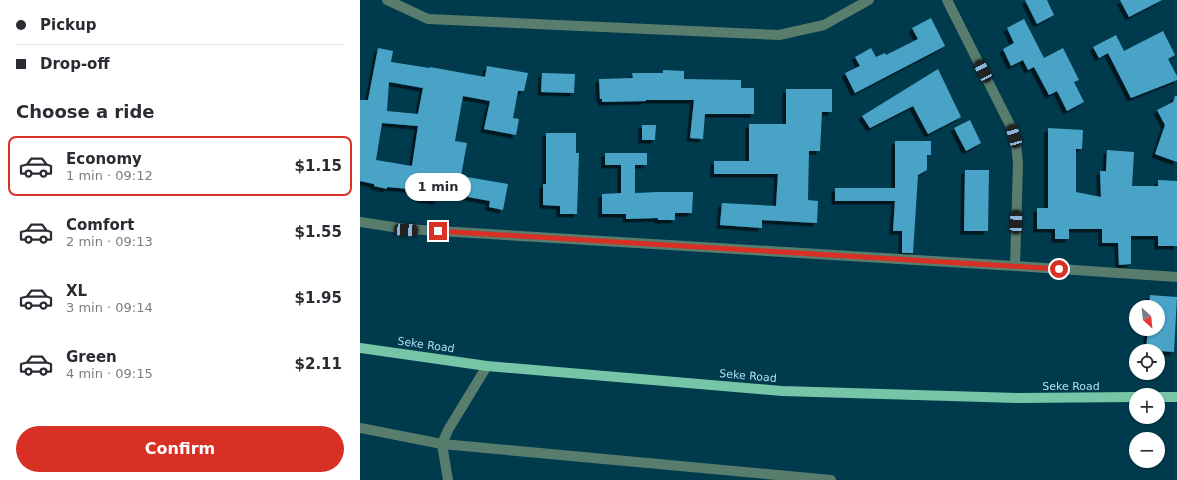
<!DOCTYPE html>
<meta charset="utf-8">
<style>
:root{--surface:#fff;--page:#f7f7f7;--text:#2b2b33;--muted:#7c7c81;--line:#e1e1e2;--accent:#d93025}
body{margin:0;font-family:"DejaVu Sans",sans-serif;background:var(--page);color:var(--text);height:100vh;display:flex;flex-direction:column;font-size:15px;white-space:nowrap}
*{box-sizing:border-box;margin:0}
p{font-size:13px;color:var(--muted)}
.icon{flex:none;width:22px;height:22px;fill:none;stroke:currentColor;stroke-width:2;stroke-linecap:round;stroke-linejoin:round}
.map{position:relative;flex:1;overflow:hidden}
.side{display:flex;flex-direction:column;background:var(--surface);width:360px}
.side>*{flex:none}
.top-card{display:grid;align-content:center;height:88px;padding:0 16px;background:var(--surface)}
.needle{width:26px;rotate:153deg}
.tools{position:absolute;left:769px;top:300px;display:grid;gap:8px}
.tools a{display:grid;place-items:center;width:36px;height:36px;border-radius:50%;background:var(--surface);box-shadow:0 1px 3px #0004;font-size:20px}
.end{position:absolute;width:18px;height:18px;margin:-9px;border:5px solid #d93025;background:#fff;box-shadow:0 0 0 2px #fff}
.from{border-radius:50%}
.bubble{position:absolute;height:28px;border-radius:14px;background:var(--surface);box-shadow:0 1px 3px #0004;font-size:13px;font-weight:700;line-height:28px;text-align:center}
.car{position:absolute;width:12px;height:24px;margin:-12px -6px;border-radius:5px;box-shadow:0 0 3px 1px #0007;background:linear-gradient(#222 24%,#8ab4d8 0 40%,#222 0 76%,#8ab4d8 0 86%,#222 0)}
.top-card b{display:flex;align-items:center;gap:14px;height:38px;font-size:15px}
.top-card b+b{border-top:1px solid var(--line)}
.top-card i{width:10px;height:10px;background:var(--text)}
ul{padding:0;list-style:none}
li{display:flex;align-items:center;gap:12px;height:60px;margin:0 8px 6px;padding:0 8px;border:2px solid transparent;border-radius:8px}
li div{flex:1}
li b{display:block;font-size:15px}
li em{font-style:normal;font-weight:700}
li.on{border-color:var(--accent)}
li>.icon{width:36px;height:36px;stroke-width:1.5}
h2{padding:0 16px;font-size:18px;line-height:48px}
.primary-button{display:flex;gap:8px;margin-top:auto;padding:8px 16px}
.primary-button a{flex:1;height:46px;border-radius:24px;background:var(--accent);color:#fff;font-size:16px;font-weight:700;line-height:46px;text-align:center}
main{display:flex;flex:1;min-height:0}
.map>svg:first-child{display:block}
.building{fill:#49a3c6;fill-rule:evenodd;filter:url(#shadow)}
.lines{fill:none;stroke-linecap:round;stroke-linejoin:round}
.minor{stroke:#587d6d;stroke-width:10}
.major{stroke:#76c5a6;stroke-width:10}
.route{stroke:#d93025;stroke-width:5}
.labels{text-anchor:middle;dominant-baseline:central;stroke-width:4;stroke-linejoin:round;paint-order:stroke}
.street-label{font-size:11px;fill:#b3dff3;stroke:#003a4d}
</style>
<main>
<section class="side">
<div class="top-card">
<b><i class="from"></i>Pickup</b>
<b><i></i>Drop-off</b>
</div>
<h2>Choose a ride</h2>
<ul>
<li class="on"><svg class="icon" aria-label="car" viewBox="0 0 24 24"><path d="M5 17H2v-5l4-1 3-4h7l3 4 3 1v5h-3M9 17h6M6 11h13"/><circle cx="7" cy="17" r="2"/><circle cx="17" cy="17" r="2"/></svg><div><b>Economy</b><p>1 min · 09:12</p></div><em>$1.15</em></li>
<li><svg class="icon" aria-label="car" viewBox="0 0 24 24"><path d="M5 17H2v-5l4-1 3-4h7l3 4 3 1v5h-3M9 17h6M6 11h13"/><circle cx="7" cy="17" r="2"/><circle cx="17" cy="17" r="2"/></svg><div><b>Comfort</b><p>2 min · 09:13</p></div><em>$1.55</em></li>
<li><svg class="icon" aria-label="car" viewBox="0 0 24 24"><path d="M5 17H2v-5l4-1 3-4h7l3 4 3 1v5h-3M9 17h6M6 11h13"/><circle cx="7" cy="17" r="2"/><circle cx="17" cy="17" r="2"/></svg><div><b>XL</b><p>3 min · 09:14</p></div><em>$1.95</em></li>
<li><svg class="icon" aria-label="car" viewBox="0 0 24 24"><path d="M5 17H2v-5l4-1 3-4h7l3 4 3 1v5h-3M9 17h6M6 11h13"/><circle cx="7" cy="17" r="2"/><circle cx="17" cy="17" r="2"/></svg><div><b>Green</b><p>4 min · 09:15</p></div><em>$2.11</em></li>
</ul>
<div class="primary-button"><a>Confirm</a></div>
</section>
<div class="map">
<svg width="817" height="480" viewBox="0 0 817 480">
<defs>
<filter id="shadow"><feDropShadow dx="-3.5" dy="3.5" stdDeviation="0" flood-color="#0009"/></filter>
</defs>
<rect width="100%" height="100%" fill="#003a4d"/>
<g class="building">
<polygon points="665,0 687,0 694,15 677,24"/>
<polygon points="760,0 802,0 769,17"/>
<polygon points="571,18 585,46 495,93 485,73 500,66 495,57 511,48 516,57 525,53 526,55 558,39 552,28"/>
<polygon points="664,19 684,58 703,48 719,80 714,82 724,102 707,111 697,91 689,95 674,67 668,70 663,60 651,66 643,49 654,43 647,28"/>
<polygon points="803,31 815,55 808,59 817,76 817,80 771,98 748,53 739,58 733,47 756,35 764,51"/>
<path d="M18,48L33,51L31,62L70,68V67L125,77L127,66L168,73L164,91H158L153,118L159,119L156,135L124,129L130,101L103,96L95,141L107,143L101,176L148,184L143,210L129,207L130,201L108,197V196L79,193L78,201L60,199L61,190L27,187V189L14,186V184L0,181V100H8ZM29,82L63,88L58,114L27,111ZM22,123L58,126L52,166L16,160Z"/>
<polygon points="578,69 601,117 568,134 553,106 510,128 502,116"/>
<polygon points="303,70 324,71 324,79 381,80 381,88 394,88 394,114 345,114 343,139 330,138 334,100 286,100 286,101 242,102 242,99 240,99 239,79 273,78 272,73 303,73"/>
<polygon points="182,73 215,74 214,93 181,92"/>
<polygon points="426,89 472,89 472,112 462,112 460,151 449,151 448,200 458,201 457,223 402,220 402,228 360,225 362,203 416,206 418,174 354,174 354,161 389,161 389,124 426,124"/>
<polygon points="815,96 817,96 817,162 795,154 805,125 797,110 813,102"/>
<polygon points="610,120 621,143 606,151 594,128"/>
<polygon points="282,125 296,125 295,140 282,140"/>
<polygon points="688,128 723,130 722,149 716,149 716,192 741,197 740,171 746,171 747,150 774,152 772,186 798,186 798,180 817,181 817,246 798,246 798,236 771,236 771,264 759,265 758,243 742,243 742,229 709,229 709,239 695,239 695,229 677,229 677,208 688,208"/>
<polygon points="186,133 216,133 216,153 219,153 217,214 200,214 200,206 183,205 183,184 186,184"/>
<polygon points="535,141 571,141 571,155 567,155 567,170 558,175 553,253 542,253 542,231 533,231 535,201 475,201 475,188 535,188"/>
<polygon points="245,153 287,153 287,165 275,165 275,193 298,192 333,192 332,213 315,213 315,220 298,220 298,218 266,219 266,214 242,214 242,194 261,193 261,165 245,165"/>
<polygon points="605,170 629,170 628,231 604,231"/>
<polygon points="790,295 817,297 814,352 786,350 788,329 798,329 798,307 789,307"/>
</g>
<g class="lines">
<g class="minor">
<polyline points="27,0 68,19 419,35 464,25 509,0"/>
<polyline points="587,0 651,127 656,144 658,163 655,266"/>
<polyline points="0,222 46,229 655,266 817,277"/>
<polyline points="0,428 82,444 471,480"/>
<polyline points="88,480 82,444 88,430 127,366"/>
</g>
<g class="major">
<polyline points="0,348 127,366 422,391 657,398 776,397"/>
<polyline points="798,397 817,397"/>
</g>
</g>
<g class="lines">
<polyline class="route" points="78,231 699,269"/>
</g>
<g class="labels">
<g class="street-label">
<text transform="translate(66 345) rotate(8)">Seke Road</text>
<text transform="translate(388 376) rotate(5)">Seke Road</text>
<text x="711" y="386">Seke Road</text>
</g>
</g>
</svg>
<div class="tools">
<a><svg class="needle" viewBox="-14 -14 28 28"><path d="M0-13l5 13h-10z" fill="#e53935"/><path d="M0 13l5-13h-10z" fill="#7c7c81"/></svg></a>
<a><svg class="icon" aria-label="locate" viewBox="0 0 24 24"><circle cx="12" cy="12" r="6"/><path d="M12 2v4M12 18v4M2 12h4M18 12h4"/></svg></a>
<a>+</a>
<a>−</a>
</div>
<i class="end from" style="left:699px;top:269px"></i>
<i class="end" style="left:78px;top:231px"></i>
<div class="bubble" style="left:45px;top:173px;width:66px">1 min</div>
<i class="car" style="left:623px;top:71px;rotate:333deg"></i>
<i class="car" style="left:654px;top:136px;rotate:344deg"></i>
<i class="car" style="left:656px;top:222px;rotate:2deg"></i>
<i class="car" style="left:46px;top:230px;rotate:93deg"></i>
</div>
</main>
